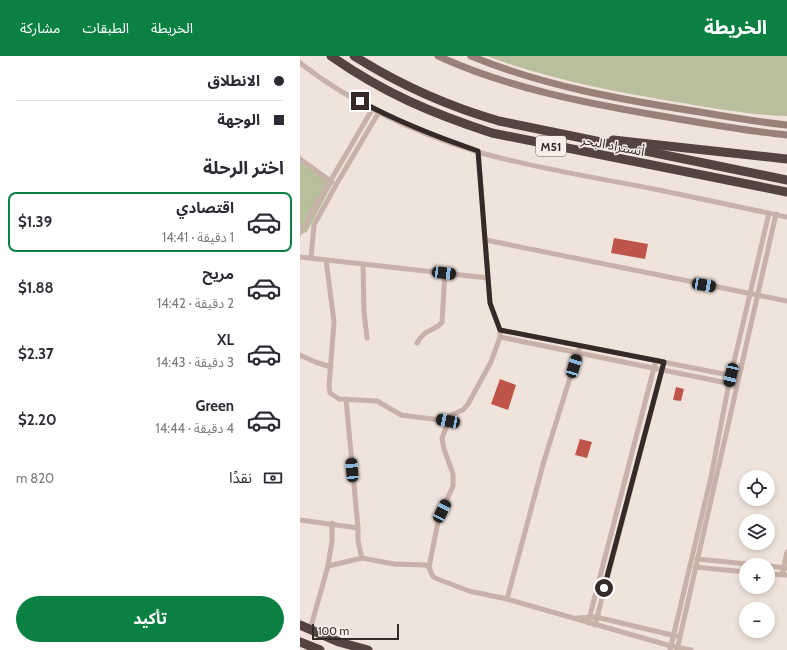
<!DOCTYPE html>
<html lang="ar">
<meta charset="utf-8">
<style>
:root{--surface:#fff;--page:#f7f7f7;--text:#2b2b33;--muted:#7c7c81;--line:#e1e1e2;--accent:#0b8043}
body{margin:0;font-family:Cabin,"Noto Sans Arabic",sans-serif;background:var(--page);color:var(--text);direction:rtl;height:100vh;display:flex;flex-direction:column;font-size:15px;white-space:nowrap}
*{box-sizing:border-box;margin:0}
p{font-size:13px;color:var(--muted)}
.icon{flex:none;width:22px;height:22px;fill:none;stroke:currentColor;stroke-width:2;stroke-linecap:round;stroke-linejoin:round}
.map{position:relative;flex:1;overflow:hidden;direction:ltr}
.sheet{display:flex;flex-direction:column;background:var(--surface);width:300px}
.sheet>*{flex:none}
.banner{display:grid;align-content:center;height:88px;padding:0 16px;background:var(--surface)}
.fabs{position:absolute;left:439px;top:414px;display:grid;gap:8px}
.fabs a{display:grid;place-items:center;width:36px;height:36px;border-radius:50%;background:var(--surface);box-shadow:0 2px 6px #0003;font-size:20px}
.scale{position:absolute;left:12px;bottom:10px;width:87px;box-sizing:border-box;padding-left:4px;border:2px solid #352a28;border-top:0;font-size:11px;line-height:14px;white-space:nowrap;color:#352a28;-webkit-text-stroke:3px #f8eee7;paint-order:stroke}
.end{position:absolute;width:18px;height:18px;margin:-9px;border:5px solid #352a28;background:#fff;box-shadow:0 0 0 2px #fff}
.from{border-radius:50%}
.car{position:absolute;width:12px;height:24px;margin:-12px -6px;border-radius:5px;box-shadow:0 0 3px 1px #0007;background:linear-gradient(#222 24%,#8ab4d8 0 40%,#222 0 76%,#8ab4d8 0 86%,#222 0)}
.banner b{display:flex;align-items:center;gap:14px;height:38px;font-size:15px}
.banner b+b{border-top:1px solid var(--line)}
.banner i{width:10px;height:10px;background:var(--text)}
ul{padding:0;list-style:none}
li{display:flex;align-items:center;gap:12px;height:60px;margin:0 8px 6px;padding:0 8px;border:2px solid transparent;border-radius:8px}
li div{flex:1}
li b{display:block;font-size:15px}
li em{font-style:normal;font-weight:700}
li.selected{border-color:var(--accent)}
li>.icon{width:36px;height:36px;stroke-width:1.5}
h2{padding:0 16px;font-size:18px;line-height:48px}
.pay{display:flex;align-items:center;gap:10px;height:44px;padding:0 16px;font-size:15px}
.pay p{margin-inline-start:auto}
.cta{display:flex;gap:8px;margin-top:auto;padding:8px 16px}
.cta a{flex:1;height:46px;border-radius:24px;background:var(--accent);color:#fff;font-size:16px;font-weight:700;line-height:46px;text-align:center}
header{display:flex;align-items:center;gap:24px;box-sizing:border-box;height:56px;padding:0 20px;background:var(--accent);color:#fff}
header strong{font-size:19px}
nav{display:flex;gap:22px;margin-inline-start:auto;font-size:14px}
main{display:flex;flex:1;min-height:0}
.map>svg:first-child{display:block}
.green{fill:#b9be9c}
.building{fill:#bf544a}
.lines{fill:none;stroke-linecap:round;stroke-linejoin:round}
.street{stroke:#c8b1a8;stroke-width:5}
.secondary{stroke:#9b8079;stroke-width:7}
.highway{stroke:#55433f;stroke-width:9}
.route{stroke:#352a28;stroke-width:5}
.labels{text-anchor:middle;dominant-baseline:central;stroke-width:3;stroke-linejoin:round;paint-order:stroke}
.shield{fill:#f8eee7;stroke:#706561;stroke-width:1}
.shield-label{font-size:12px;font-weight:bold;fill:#352a28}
.street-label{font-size:13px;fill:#352a28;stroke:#f8eee7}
</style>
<header>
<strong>الخريطة</strong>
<nav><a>الخريطة</a><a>الطبقات</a><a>مشاركة</a></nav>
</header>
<main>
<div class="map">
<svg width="487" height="594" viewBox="0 0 487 594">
<rect width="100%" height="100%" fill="#f0e3db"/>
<g class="green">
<path d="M187,0H487V60C449,59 413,52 376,46C312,35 248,23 187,0Z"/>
<polygon points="2,103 34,125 7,176 0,178 0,106"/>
</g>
<g class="building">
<polygon points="314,182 348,188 345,203 311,197"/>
<polygon points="200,323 216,329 208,354 191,348"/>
<polygon points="376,331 384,333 381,345 373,344"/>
<polygon points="280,383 292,386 287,402 275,399"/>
</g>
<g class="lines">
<g class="street">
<path d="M0,7C52,47 116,77 178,96C238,113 299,122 359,134C402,143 444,152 487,161"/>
<polyline points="0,103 32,126"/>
<polyline points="0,177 73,52"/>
<polyline points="186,184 487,245"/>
<polyline points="0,201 188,222 178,95"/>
<polyline points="11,202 14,169 36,129 79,56"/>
<polyline points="26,204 34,266 29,330 30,337 39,343 77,345 101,359 148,365"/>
<polyline points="63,208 64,256 67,282"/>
<polyline points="200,274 439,321"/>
<polyline points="200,281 437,329"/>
<path d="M117,287C126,271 136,275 142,266L145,217"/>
<polyline points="0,299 15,306 31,311"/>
<polyline points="46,343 58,472"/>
<polyline points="0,464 58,472 58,485 62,502"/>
<polyline points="397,503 457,509"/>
<polyline points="28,510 32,485 32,467"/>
<polyline points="468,510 487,512"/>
<polyline points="129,511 139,461 153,430 153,418 144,393 142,382 151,359 163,354 168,348 191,306 200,281 200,274 190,247 188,222"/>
<polyline points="395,511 446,516"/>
<polyline points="468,518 487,519"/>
<polyline points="482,519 487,496"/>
<polyline points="207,543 244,405 280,290"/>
<polyline points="278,562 296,561 376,580"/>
<polyline points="288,567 356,304"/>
<polyline points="295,569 364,306"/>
<polyline points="10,574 28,510 62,502 94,508 125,509 129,511 132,519 135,522 169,535 207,543 371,590 391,594"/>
<polyline points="370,594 411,421 429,327 469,157"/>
<polyline points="377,594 476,158"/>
</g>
<g class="secondary">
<path d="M138,0C208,32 285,47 361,60C403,67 445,75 487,79"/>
<path d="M171,0C243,30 323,44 400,56C429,61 458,66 487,69"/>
</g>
<g class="highway">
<path d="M31,0C84,37 131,57 192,77L487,136"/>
<path d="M54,0C100,29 147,50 199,65L487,124"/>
<polyline points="313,84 487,103"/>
<polyline points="0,569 39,586 68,594"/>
<polyline points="0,586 20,594"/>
</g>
</g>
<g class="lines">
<path class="route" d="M60,45C98,66 137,81 178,95L190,247L200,274L364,306L304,532"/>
</g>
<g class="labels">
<rect class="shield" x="236" y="80" width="30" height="20" rx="3"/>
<g class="shield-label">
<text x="251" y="90">M51</text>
</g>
<g class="street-label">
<text transform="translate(313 89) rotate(11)">أتستراد البحر</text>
</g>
</g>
</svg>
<div class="fabs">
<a><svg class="icon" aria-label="locate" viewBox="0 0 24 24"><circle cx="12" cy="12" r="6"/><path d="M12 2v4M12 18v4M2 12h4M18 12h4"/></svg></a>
<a><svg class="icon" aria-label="layers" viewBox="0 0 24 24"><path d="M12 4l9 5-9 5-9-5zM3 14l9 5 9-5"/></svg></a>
<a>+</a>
<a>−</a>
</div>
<div class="scale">100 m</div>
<i class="end from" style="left:304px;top:532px"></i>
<i class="end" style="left:60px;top:45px"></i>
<i class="car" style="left:144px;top:217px;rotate:97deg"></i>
<i class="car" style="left:404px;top:229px;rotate:100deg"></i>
<i class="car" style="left:274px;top:310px;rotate:17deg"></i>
<i class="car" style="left:431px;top:319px;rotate:193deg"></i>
<i class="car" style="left:148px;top:365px;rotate:281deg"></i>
<i class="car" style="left:52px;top:414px;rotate:355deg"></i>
<i class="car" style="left:142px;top:455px;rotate:26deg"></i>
</div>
<section class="sheet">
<div class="banner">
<b><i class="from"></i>الانطلاق</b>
<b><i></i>الوجهة</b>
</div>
<h2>اختر الرحلة</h2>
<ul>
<li class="selected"><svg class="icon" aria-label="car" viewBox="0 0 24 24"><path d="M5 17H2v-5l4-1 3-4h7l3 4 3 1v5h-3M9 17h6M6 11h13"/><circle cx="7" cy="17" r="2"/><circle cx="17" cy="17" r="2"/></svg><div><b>اقتصادي</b><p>1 دقيقة · 14:41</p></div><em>$1.39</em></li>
<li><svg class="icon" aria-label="car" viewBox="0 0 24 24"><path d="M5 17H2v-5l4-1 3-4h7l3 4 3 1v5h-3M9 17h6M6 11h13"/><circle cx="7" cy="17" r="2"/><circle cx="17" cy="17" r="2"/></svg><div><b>مريح</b><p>2 دقيقة · 14:42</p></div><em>$1.88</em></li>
<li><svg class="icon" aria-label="car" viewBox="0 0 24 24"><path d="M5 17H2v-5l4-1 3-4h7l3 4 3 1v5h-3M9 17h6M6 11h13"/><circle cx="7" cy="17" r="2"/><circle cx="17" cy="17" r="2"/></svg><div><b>XL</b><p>3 دقيقة · 14:43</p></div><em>$2.37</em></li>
<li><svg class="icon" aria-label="car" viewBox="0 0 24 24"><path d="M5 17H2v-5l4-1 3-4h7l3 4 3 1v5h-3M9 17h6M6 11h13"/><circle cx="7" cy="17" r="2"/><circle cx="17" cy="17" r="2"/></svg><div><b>Green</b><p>4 دقيقة · 14:44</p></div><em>$2.20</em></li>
</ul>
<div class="pay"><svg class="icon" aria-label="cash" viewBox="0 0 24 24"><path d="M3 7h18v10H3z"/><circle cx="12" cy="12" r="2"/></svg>نقدًا<p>820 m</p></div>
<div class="cta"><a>تأكيد</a></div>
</section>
</main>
